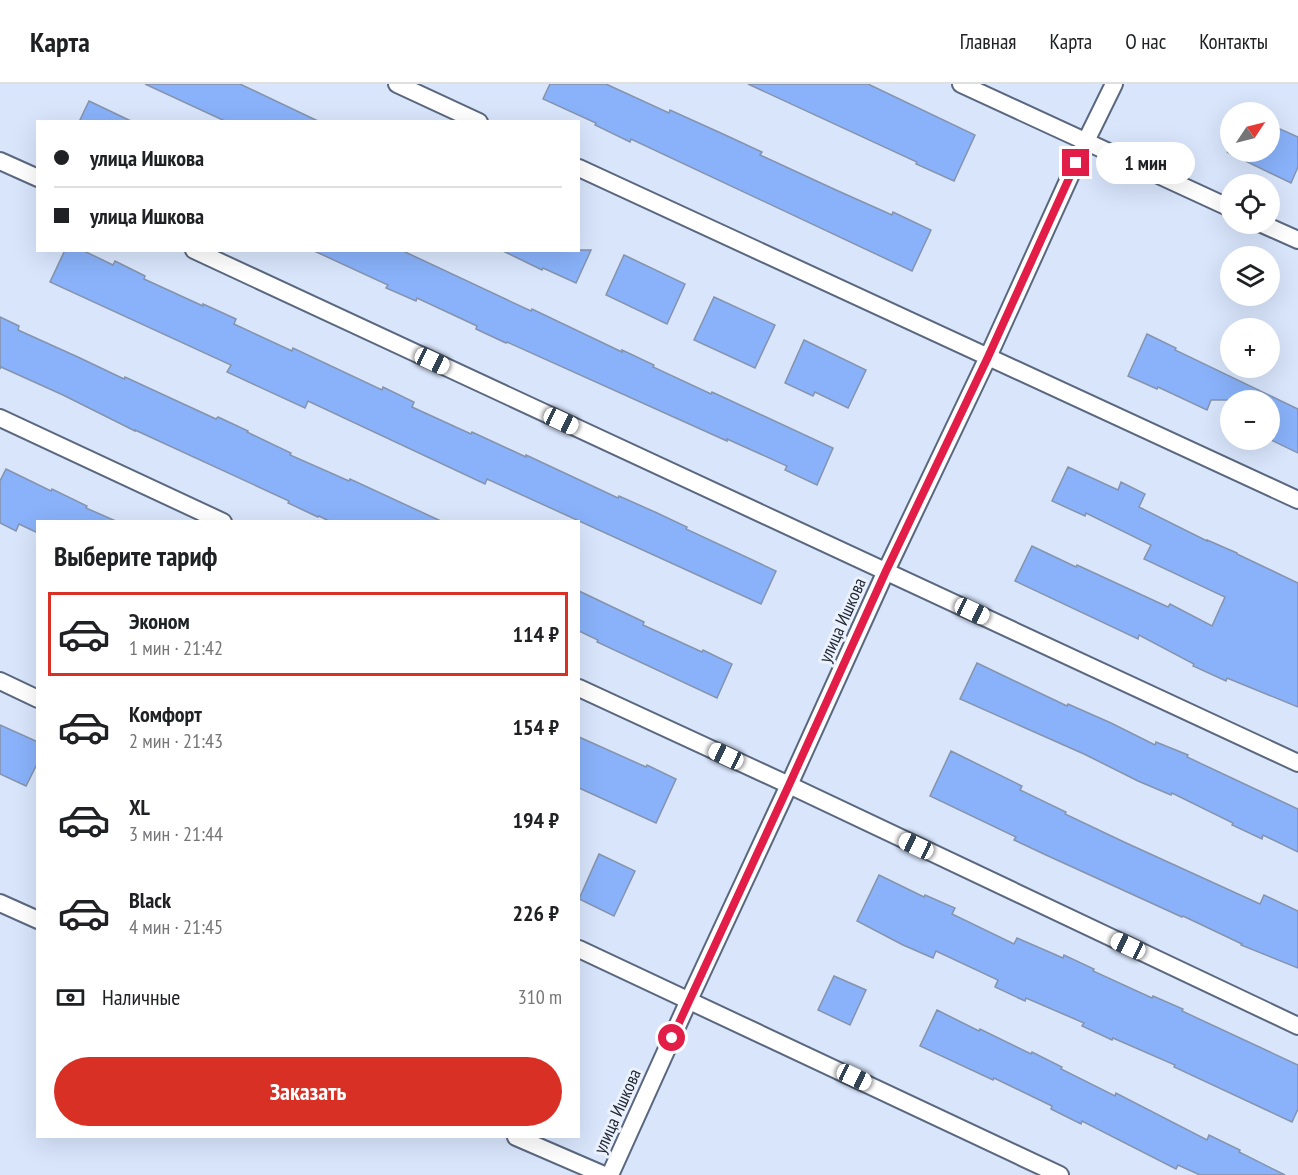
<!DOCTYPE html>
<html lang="ru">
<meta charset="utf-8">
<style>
:root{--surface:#fff;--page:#f2f2f2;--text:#202124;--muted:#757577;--line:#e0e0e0;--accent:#d93025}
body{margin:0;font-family:"PT Sans Narrow",sans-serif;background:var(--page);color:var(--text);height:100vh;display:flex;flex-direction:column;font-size:22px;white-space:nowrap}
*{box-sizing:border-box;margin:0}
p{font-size:20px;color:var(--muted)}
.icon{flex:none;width:33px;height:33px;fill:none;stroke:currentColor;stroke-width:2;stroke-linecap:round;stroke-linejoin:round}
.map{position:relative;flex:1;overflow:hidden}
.sheet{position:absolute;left:36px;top:436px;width:544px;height:618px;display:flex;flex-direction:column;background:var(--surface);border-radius:0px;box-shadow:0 6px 24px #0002}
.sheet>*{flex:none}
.top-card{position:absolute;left:36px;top:36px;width:544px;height:132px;border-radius:0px;box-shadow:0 6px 24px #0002;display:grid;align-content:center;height:132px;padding:0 18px;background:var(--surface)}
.needle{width:39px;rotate:55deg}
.buttons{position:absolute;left:1220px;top:18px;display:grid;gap:12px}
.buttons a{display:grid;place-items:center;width:60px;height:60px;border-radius:50%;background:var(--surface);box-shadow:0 6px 24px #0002;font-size:30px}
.end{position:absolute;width:27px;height:27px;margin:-14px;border:8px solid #e11d48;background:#fff;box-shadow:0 0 0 3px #fff}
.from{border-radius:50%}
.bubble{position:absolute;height:42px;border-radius:21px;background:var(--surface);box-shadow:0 6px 24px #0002;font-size:20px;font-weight:700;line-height:42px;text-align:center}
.car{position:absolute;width:18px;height:36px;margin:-18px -9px;border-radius:8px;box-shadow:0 0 4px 2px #0007;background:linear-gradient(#fff 24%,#345 0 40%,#fff 0 76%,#345 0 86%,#fff 0)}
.top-card b{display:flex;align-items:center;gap:21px;height:57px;font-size:22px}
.top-card b+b{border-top:2px solid var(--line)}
.top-card i{width:15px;height:15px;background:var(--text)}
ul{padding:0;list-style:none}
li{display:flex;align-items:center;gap:18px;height:84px;margin:0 12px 9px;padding:0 6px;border:3px solid transparent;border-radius:0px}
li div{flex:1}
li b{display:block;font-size:22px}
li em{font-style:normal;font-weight:700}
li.active{border-color:var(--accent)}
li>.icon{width:54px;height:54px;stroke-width:1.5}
h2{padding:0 18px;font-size:27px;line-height:72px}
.pay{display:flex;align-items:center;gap:15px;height:66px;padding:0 18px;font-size:22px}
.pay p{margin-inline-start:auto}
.primary-button{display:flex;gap:12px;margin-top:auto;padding:12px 18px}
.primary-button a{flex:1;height:69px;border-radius:36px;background:var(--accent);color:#fff;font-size:24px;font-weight:700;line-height:69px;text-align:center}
header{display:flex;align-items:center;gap:36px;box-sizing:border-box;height:84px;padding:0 30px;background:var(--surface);border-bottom:2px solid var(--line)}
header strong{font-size:28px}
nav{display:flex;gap:33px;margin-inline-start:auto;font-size:21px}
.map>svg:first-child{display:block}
.building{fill:#89b2fa;stroke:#8593ac;stroke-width:1.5}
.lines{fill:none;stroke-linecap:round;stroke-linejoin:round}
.street-casing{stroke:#5a687f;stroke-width:20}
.street{stroke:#fff;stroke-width:16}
.route{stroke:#e11d48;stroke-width:8}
.labels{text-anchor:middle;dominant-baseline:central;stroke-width:6;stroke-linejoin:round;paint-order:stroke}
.street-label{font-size:18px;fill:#222832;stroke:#ecf2fd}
</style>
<header>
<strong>Карта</strong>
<nav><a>Главная</a><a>Карта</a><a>О нас</a><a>Контакты</a></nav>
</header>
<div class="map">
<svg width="1298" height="1091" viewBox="0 0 1298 1091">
<rect width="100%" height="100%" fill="#d8e5fb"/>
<g class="building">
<polygon points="145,0 240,0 320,38 227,38"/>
<polygon points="550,0 606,0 669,29 670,26 723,50 762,68 760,71 836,106 892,131 893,128 931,146 912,187 631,55 630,58 595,41 596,39 543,15"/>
<polygon points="748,0 868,0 975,51 954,97 916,80 917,78"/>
<polygon points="89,17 133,38 79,38"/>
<polygon points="1269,40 1298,53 1298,83 1291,99 1227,68 1269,68"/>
<polygon points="65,166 82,166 113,181 115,177 145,192 144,195 203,222 203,220 236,235 234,240 292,267 293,264 382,306 383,303 414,318 412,323 471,350 472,348 526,373 526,371 618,414 619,412 655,428 687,443 686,445 776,487 761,520 487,395 485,400 308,317 305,324 227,288 231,281 50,198"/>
<polygon points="312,166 401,166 531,227 532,225 622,268 622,266 654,281 653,283 711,310 712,308 833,364 817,401 785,386 787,382 727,355 727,357 507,258 506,259 476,245 477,242 417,214 416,217 386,204 388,201"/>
<polygon points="501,166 591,166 576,199 543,184 542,186"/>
<polygon points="624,171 685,200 667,240 606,211"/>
<polygon points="714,213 775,241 755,284 694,256"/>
<polygon points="0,233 19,242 18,246 80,274 124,295 125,293 216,335 218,333 248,347 247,348 291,369 290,371 349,397 350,395 443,438 331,438 319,432 318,433 288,419 289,417 135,346 135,347 63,311 1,283 0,285"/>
<polygon points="1147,250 1176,264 1175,266 1298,325 1298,369 1269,355 1269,316 1211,316 1207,326 1158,303 1157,305 1128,292"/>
<polygon points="804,256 866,286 848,324 815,308 813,312 785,299"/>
<polygon points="1068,383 1118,406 1121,398 1145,410 1139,423 1207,457 1207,456 1237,469 1237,470 1298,499 1298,623 1227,594 1226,597 1193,582 1194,580 1139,551 1138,555 1015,497 1032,462 1076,483 1077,481 1168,523 1170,520 1212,542 1225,513 1144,475 1151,461 1086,429 1085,432 1052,417"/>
<polygon points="6,385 51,407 52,405 87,422 86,424 118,438 38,438 38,449 19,440 16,447 0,439 0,397"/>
<polygon points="579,507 644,538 643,541 702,568 703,566 732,580 717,614 597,558 598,556 579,547"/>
<polygon points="977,579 1067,622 1068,620 1111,639 1155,661 1156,658 1188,671 1187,673 1298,725 1298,768 1263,751 1262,755 1232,741 1233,739 1172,709 1171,711 1138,697 1084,670 960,615"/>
<polygon points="0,641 38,658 38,678 26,702 0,690"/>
<polygon points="579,653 646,683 647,681 676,695 656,739 579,704"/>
<polygon points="951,667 1022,702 1020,706 1066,728 1065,730 1124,758 1260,820 1264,811 1298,827 1298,884 1241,861 1242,860 1183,832 1182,833 1046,771 1014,756 1016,753 930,712"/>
<polygon points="599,770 635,787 614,832 579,815"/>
<polygon points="879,791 924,813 925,811 955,824 952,830 1014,860 1017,854 1063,874 1064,871 1094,885 1093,887 1152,914 1153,912 1183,925 1182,927 1298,981 1298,1025 1292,1038 1174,983 1175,981 1113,954 1112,956 1082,942 1084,939 1026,914 1025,917 995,903 998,896 936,867 933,874 903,861 857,837"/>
<polygon points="834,892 866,906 850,941 818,926"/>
<polygon points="937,926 979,947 980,945 1031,970 1032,968 1062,983 1061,985 1115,1012 1116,1009 1207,1056 1209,1051 1240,1066 1239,1068 1285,1091 1200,1091 1178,1081 1176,1085 1082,1037 1081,1040 1051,1025 1052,1022 994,994 993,996 920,962"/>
</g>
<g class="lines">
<defs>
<g id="street">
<polyline points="397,0 479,38"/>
<polyline points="961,0 1230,124"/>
<polyline points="0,77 38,94"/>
<polyline points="579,84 1298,416"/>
<polyline points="1262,140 1298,156"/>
<polyline points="194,166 1298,679"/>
<polyline points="0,334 223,438"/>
<polyline points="0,597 38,615"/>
<polyline points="579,604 789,701 1298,942"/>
<polyline points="0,819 38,836"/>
<polyline points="579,865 1060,1091"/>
<polyline points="516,1053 604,1091"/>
<polyline points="610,1091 689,916 789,701 886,487 988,273 1086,57 1114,0"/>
</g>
</defs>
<use href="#street" class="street-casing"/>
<use href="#street" class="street"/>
</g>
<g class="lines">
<polyline class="route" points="672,954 789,701 886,487 988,273 1076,79"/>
</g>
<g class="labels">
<g class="street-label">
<text transform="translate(842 536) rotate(-66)">улица Ишкова</text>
<text transform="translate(617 1027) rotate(-66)">улица Ишкова</text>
</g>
</g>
</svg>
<div class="buttons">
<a><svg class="needle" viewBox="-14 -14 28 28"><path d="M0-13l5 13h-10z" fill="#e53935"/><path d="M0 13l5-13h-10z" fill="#757577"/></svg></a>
<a><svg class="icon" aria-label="locate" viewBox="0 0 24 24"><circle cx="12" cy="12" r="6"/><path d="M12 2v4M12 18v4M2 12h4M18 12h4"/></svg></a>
<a><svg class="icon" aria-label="layers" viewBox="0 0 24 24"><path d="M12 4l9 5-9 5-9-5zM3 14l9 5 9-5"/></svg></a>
<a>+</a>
<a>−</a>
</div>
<i class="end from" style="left:672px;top:954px"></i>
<i class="end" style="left:1076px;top:79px"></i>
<div class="bubble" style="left:1096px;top:58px;width:99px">1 мин</div>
<i class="car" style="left:432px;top:277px;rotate:115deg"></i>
<i class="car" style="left:561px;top:337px;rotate:115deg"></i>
<i class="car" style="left:972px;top:527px;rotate:115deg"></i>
<i class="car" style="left:726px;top:672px;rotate:295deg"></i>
<i class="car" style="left:916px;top:762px;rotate:295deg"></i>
<i class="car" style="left:1128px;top:862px;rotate:295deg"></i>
<i class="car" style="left:854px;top:993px;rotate:115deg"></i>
<div class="top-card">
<b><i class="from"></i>улица Ишкова</b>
<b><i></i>улица Ишкова</b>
</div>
<section class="sheet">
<h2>Выберите тариф</h2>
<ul>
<li class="active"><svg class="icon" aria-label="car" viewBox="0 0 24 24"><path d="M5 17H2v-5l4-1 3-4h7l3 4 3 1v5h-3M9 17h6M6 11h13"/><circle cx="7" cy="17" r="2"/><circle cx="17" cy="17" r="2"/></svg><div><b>Эконом</b><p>1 мин · 21:42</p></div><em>114 ₽</em></li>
<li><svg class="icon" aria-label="car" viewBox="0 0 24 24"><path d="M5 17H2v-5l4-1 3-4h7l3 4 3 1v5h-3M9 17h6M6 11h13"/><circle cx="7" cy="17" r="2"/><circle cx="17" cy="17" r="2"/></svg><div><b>Комфорт</b><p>2 мин · 21:43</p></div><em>154 ₽</em></li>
<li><svg class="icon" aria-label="car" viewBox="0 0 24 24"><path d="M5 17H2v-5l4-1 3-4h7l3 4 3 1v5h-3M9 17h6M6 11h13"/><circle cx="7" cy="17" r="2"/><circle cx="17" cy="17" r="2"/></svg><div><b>XL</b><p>3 мин · 21:44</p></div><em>194 ₽</em></li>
<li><svg class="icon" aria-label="car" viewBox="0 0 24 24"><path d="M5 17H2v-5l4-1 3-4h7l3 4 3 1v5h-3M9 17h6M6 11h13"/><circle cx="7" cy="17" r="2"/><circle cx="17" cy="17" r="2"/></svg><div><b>Black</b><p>4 мин · 21:45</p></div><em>226 ₽</em></li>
</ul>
<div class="pay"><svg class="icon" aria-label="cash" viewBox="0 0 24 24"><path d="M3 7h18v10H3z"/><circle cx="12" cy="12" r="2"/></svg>Наличные<p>310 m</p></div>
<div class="primary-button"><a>Заказать</a></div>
</section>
</div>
